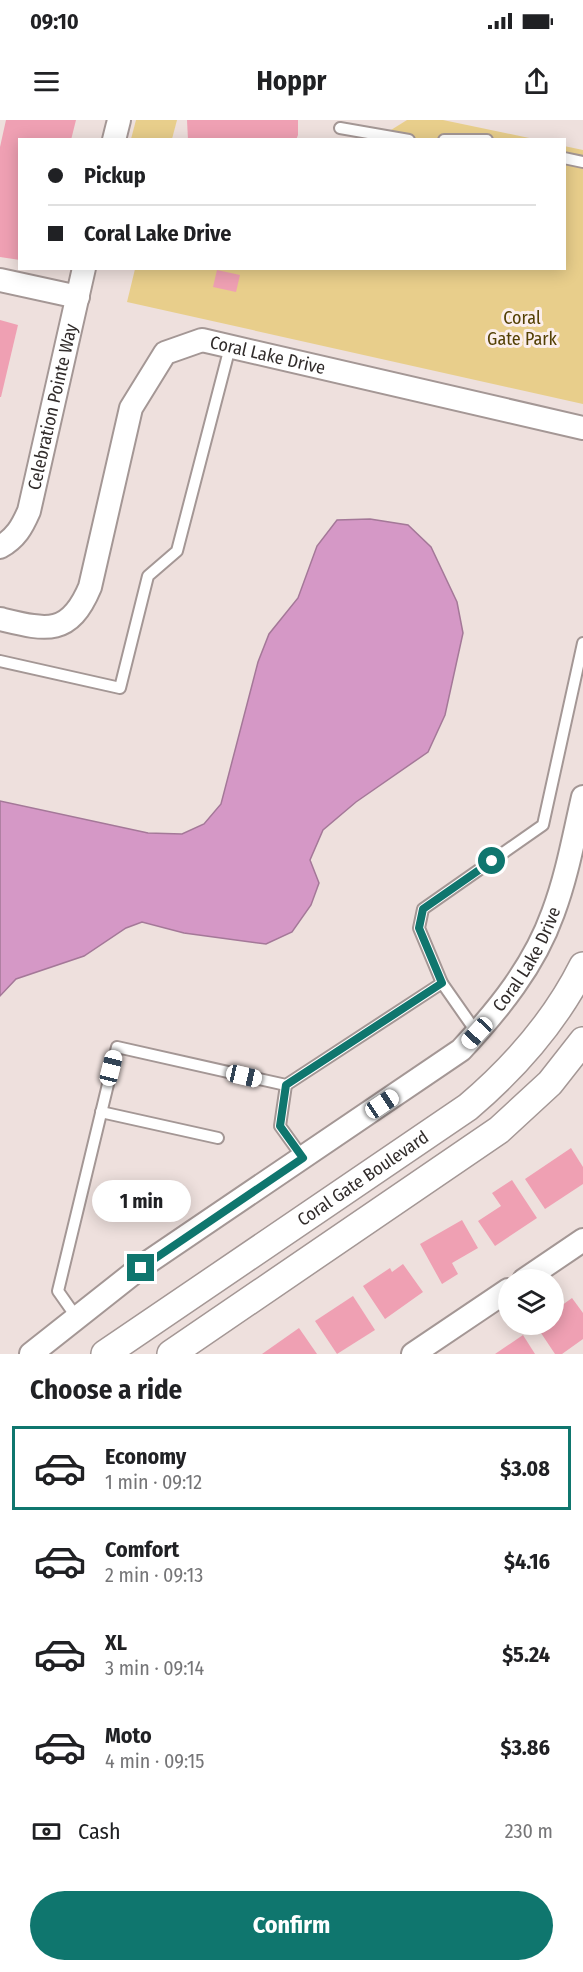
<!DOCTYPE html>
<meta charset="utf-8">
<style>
:root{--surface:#fff;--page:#f6f6f6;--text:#202124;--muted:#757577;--line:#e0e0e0;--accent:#0f766e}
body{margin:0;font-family:"Fira Sans Condensed",sans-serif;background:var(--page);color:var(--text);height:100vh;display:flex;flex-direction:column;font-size:22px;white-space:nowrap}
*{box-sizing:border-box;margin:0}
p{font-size:20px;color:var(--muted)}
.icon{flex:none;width:33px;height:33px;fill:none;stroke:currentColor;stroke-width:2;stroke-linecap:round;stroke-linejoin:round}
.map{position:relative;height:1234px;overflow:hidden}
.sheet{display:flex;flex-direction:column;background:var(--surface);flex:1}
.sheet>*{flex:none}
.hud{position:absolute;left:18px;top:18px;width:548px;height:132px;border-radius:0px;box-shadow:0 3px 15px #0003;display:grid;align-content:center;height:132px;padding:0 30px;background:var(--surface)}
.fabs{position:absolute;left:498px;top:1149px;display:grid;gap:12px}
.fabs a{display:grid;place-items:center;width:66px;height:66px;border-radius:50%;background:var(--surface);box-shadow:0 3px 15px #0003;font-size:30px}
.end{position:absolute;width:27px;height:27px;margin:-14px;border:8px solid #0f766e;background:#fff;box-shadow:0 0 0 3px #fff}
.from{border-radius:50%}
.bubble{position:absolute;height:42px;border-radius:21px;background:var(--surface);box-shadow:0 3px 15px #0003;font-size:20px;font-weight:700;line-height:42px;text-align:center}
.car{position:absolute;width:18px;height:36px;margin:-18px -9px;border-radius:8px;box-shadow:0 0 4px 2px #0007;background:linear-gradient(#fff 24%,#345 0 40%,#fff 0 76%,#345 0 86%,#fff 0)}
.hud b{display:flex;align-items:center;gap:21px;height:57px;font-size:22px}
.hud b+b{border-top:2px solid var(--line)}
.hud i{width:15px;height:15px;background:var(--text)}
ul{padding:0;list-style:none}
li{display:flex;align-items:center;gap:18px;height:84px;margin:0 12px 9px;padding:0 18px;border:3px solid transparent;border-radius:0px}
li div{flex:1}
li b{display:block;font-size:22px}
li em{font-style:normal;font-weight:700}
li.current{border-color:var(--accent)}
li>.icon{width:54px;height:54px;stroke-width:1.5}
h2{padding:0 30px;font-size:27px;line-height:72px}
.pay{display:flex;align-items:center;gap:15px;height:66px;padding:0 30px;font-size:22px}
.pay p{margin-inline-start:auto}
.primary-button{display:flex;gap:12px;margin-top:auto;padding:12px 30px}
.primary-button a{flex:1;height:69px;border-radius:36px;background:var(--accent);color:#fff;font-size:24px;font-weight:700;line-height:69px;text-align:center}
.status{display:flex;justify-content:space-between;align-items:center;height:42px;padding:0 30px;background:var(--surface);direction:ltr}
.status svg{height:16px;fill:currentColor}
header{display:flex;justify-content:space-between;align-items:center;height:78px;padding:0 30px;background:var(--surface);font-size:27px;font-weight:700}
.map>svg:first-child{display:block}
.green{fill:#e8ce8b}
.water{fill:#d598c6;stroke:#a47898;stroke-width:1.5}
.building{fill:#efa0b3}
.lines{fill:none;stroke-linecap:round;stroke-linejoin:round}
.service-casing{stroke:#a49795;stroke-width:14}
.minor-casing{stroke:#a49795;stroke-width:26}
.tertiary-casing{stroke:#a49795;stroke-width:30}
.service{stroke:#fff;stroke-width:10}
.minor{stroke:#fff;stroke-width:22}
.tertiary{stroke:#fff;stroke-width:27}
.route{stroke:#0f766e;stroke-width:8}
.labels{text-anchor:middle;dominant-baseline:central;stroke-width:6;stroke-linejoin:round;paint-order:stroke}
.park-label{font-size:18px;fill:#534004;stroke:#fbeeeb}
.street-label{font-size:18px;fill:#312c2b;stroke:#fbeeeb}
</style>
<div class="status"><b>09:10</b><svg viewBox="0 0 49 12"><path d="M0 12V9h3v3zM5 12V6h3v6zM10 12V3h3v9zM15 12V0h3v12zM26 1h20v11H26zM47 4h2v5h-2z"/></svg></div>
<header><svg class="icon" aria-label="menu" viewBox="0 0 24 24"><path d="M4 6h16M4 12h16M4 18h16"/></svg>Hoppr<svg class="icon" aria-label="share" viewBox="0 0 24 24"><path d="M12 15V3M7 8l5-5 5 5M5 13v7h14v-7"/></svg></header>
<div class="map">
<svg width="583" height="1234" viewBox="0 0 583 1234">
<rect width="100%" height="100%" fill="#eee0dd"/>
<g class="green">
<polygon points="136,0 177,0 172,19 131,19"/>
<polygon points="407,0 443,0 534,19 375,20"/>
<polygon points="564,26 583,30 583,284 127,182 135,149 564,148"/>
</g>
<polygon class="water" points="370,399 408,405 431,427 457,482 463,513 445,595 428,632 356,682 323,710 310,740 319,763 311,785 292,812 266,824 184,813 142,802 126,808 84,836 16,859 0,876 0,681 148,713 182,714 204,704 221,684 258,542 269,514 298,478 317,426 337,400"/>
<g class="building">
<polygon points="6,0 76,0 71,20 20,20 20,140 0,137 0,27"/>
<polygon points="187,0 298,0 298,15 296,20 188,20"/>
<polygon points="217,150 240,155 236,172 213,167"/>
<polygon points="0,200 18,205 1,277 0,277"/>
<polygon points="571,1028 583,1047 583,1064 545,1089 525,1059"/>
<polygon points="512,1060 537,1098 495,1126 478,1101 501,1086 492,1073"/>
<polygon points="462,1100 478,1128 452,1143 458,1154 442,1164 420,1124"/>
<polygon points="403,1144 423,1172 385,1199 363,1166 390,1148 392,1152"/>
<polygon points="353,1176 375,1210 337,1234 315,1201"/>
<polygon points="572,1178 583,1193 583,1219 562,1234 555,1234 535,1204 554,1204 554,1191"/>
<polygon points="299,1208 317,1234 262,1234"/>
<polygon points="523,1215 535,1234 495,1234"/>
</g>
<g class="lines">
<defs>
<g id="service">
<polyline points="340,8 409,20"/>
<polyline points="444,20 487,20"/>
<polyline points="564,38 583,42"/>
<polyline points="0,541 120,568 148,456 177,431 230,227"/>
<polyline points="442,863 419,808 423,789 543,705 583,523"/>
<polyline points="286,965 280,1006 303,1038"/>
<polyline points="101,992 218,1018"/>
<polyline points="77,1198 58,1171 117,927 286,965 442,863 477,913"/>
</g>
<g id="minor">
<polyline points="114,20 119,0"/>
<polyline points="0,160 78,177"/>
<path id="s1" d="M0,427C16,418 22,407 29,391L84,148"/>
<path id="s2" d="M0,499C46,510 69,517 90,467L131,288L165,233L202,220L583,308"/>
<polyline points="524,1160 583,1120"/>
<path id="s3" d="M31,1234L141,1147L461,930C499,889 534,846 553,793C567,756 574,716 583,677"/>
<polyline points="413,1234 508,1170"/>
</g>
<g id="tertiary">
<path id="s4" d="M105,1234L468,987C515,947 555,902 583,846"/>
<polyline points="171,1234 499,1010 550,963 583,921"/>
</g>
</defs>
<use href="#service" class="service-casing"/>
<use href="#minor" class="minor-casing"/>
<use href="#tertiary" class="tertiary-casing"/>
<use href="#service" class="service"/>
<use href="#minor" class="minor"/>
<use href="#tertiary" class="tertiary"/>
</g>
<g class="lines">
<polyline class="route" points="141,1148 303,1038 280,1006 286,965 442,863 419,808 423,789 492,741"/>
</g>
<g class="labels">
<g class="park-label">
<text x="522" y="198">Coral<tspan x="522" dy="21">Gate Park</tspan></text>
</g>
<g class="street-label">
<text stroke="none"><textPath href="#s2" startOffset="465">Coral Lake Drive</textPath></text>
<text stroke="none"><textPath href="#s1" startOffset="154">Celebration Pointe Way</textPath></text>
<text stroke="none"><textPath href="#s3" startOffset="640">Coral Lake Drive</textPath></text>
<text stroke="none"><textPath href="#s4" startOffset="312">Coral Gate Boulevard</textPath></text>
</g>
</g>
</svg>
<div class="fabs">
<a><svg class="icon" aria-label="layers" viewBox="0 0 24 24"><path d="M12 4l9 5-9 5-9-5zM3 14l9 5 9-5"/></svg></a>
</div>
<i class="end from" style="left:492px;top:741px"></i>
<i class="end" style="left:141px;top:1148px"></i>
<div class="bubble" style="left:92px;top:1060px;width:99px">1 min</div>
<i class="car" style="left:477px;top:913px;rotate:223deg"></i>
<i class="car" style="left:111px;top:948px;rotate:14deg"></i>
<i class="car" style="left:244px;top:956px;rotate:103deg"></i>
<i class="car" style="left:382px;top:984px;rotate:56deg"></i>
<div class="hud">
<b><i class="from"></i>Pickup</b>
<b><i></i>Coral Lake Drive</b>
</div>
</div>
<section class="sheet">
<h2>Choose a ride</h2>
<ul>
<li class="current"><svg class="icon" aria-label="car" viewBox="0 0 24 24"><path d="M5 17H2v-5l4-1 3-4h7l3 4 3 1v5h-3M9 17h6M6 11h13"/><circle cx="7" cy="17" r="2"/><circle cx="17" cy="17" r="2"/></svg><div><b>Economy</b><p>1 min · 09:12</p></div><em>$3.08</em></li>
<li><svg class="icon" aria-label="car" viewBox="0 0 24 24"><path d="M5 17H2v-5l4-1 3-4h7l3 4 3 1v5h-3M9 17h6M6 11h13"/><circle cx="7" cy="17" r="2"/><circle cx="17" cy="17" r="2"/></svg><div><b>Comfort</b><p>2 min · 09:13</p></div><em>$4.16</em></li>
<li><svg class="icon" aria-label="car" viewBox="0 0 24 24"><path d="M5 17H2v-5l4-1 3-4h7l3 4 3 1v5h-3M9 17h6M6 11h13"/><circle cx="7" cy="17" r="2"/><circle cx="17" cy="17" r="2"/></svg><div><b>XL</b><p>3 min · 09:14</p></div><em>$5.24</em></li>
<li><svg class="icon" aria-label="car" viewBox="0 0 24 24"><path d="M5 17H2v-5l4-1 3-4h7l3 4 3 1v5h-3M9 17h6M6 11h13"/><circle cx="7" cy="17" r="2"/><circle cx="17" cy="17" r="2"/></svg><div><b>Moto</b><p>4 min · 09:15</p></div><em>$3.86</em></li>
</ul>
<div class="pay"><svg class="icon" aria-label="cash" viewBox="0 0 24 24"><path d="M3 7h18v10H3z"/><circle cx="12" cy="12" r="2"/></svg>Cash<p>230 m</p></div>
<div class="primary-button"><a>Confirm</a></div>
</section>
